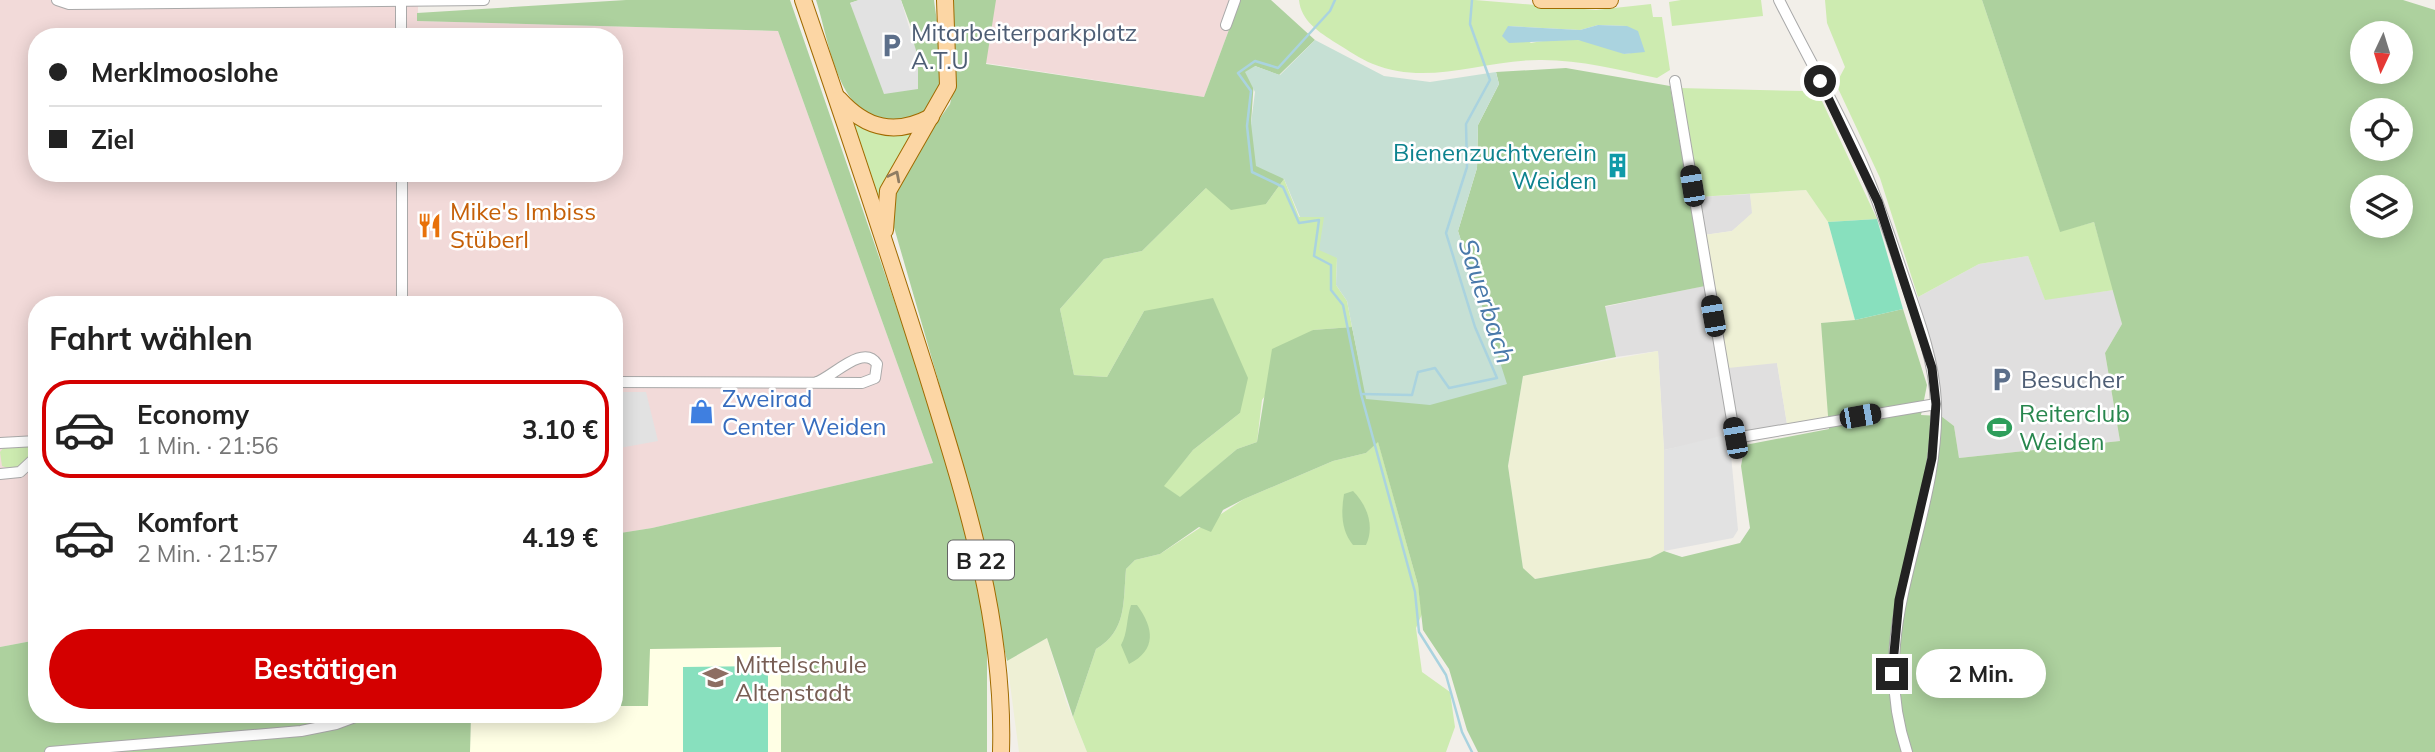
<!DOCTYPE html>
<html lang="de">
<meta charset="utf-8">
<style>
:root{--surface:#fff;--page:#f6f6f6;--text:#222;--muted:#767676;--line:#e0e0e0;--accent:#d40000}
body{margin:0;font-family:Mulish,sans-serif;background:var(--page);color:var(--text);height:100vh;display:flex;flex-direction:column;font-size:26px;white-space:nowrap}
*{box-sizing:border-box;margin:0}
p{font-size:23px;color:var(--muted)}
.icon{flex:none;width:38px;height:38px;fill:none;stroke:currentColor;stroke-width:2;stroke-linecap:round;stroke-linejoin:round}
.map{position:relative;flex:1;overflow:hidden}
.sheet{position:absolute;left:28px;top:296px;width:595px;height:427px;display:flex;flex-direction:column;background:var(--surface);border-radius:28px;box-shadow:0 4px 18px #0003}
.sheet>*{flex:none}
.top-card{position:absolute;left:28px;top:28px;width:595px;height:154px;border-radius:28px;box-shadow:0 4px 18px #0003;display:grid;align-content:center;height:154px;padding:0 21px;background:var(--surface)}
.needle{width:46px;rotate:184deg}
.buttons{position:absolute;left:2350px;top:21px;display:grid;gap:14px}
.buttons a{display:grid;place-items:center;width:63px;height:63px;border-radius:50%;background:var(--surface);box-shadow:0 4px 18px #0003;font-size:35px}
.end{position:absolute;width:32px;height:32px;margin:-16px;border:9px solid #222;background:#fff;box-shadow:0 0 0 4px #fff}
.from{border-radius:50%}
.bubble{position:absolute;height:49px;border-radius:24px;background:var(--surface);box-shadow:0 4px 18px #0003;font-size:23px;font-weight:700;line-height:49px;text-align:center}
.car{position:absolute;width:21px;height:42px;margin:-21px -10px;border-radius:9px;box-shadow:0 0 5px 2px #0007;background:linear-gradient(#222 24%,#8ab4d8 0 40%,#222 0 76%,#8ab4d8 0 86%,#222 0)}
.top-card b{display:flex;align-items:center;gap:24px;height:66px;font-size:26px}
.top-card b+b{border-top:2px solid var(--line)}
.top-card i{width:18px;height:18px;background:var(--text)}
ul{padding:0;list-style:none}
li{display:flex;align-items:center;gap:21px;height:98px;margin:0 14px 10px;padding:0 7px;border:4px solid transparent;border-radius:28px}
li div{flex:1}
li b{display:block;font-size:26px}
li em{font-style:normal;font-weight:700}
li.current{border-color:var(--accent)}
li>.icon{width:63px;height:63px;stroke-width:1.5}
h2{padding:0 21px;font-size:32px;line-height:84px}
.cta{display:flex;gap:14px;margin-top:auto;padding:14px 21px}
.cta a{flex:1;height:80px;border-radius:42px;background:var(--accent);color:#fff;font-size:28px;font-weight:700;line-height:80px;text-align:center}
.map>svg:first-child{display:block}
.residential{fill:#e0dfdf}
.commercial{fill:#f2dad9;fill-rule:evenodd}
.education{fill:#ffffe5}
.farmland{fill:#eef0d5}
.grass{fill:#cdebb0;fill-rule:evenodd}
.forest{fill:#add19e;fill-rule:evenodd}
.wetland{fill:#c6e0d4}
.pitch{fill:#88e0be}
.parking{fill:#e2e2e2}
.water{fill:#aad3df}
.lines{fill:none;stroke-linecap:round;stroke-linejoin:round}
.stream{stroke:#aad3df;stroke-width:2.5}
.minor-casing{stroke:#a9a9a9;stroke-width:12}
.primary-casing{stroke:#a06b00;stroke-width:18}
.minor{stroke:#fff;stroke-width:10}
.primary{stroke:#fcd6a4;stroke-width:16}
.oneway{stroke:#8f7c63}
.route{stroke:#222;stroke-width:9}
.labels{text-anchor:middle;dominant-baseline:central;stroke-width:5;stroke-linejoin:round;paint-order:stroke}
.shield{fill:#fff;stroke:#646464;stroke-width:2}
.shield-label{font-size:23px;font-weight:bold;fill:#222}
.service-label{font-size:24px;fill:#4e5e75;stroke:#fff;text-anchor:start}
.culture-label{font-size:24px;fill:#0d838f;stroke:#fff;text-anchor:end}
.food-label{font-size:24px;fill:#c56008;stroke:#fff;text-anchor:start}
.shop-label{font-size:24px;fill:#366cbe;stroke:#fff;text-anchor:start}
.leisure-label{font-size:24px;fill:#27864d;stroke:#fff;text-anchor:start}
.education-label{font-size:24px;fill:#785e54;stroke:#fff;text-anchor:start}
.water-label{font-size:26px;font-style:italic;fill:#4a7aab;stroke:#fff}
</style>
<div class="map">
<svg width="2435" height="752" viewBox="0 0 2435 752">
<rect width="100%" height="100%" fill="#f2efe9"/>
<g class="residential">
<polygon points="1750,194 1753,213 1732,231 1704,235 1698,197"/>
<polygon points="2028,256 2045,299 2114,290 2122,324 2105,353 2120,441 1959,458 1954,426 1941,416 1936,369 1918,297 1979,264"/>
<polygon points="1713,284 1777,363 1787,424 1664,450 1658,351 1616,357 1604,307"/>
</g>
<g class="commercial">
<path d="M0,0H418V21L778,31L933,463L652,528L614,534V304H37V640L0,647ZM37,37H614V173H37Z"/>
<polygon points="951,0 1240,0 1204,97 953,58"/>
</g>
<polygon class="education" points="781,647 781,752 470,752 471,714 614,714 614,706 648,706 649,649"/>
<g class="farmland">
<polygon points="1806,190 1828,222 1855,320 1821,323 1829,416 1787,424 1777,363 1728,368 1704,235 1732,231 1752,213 1750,194"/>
<polygon points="1658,351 1664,450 1664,551 1650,558 1534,579 1523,568 1508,466 1523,376"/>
<polygon points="1047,638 1066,701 1087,752 1019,752 1007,661"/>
</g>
<g class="grass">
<path d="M1299,0H1475L1596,10L1651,4L1653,17H1662L1670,70L1657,78C1619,70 1581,60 1542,60C1484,59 1429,87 1373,64C1360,59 1348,50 1336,43C1319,32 1301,21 1299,0ZM1598,25L1627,26L1631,53L1624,54C1599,38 1560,37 1531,43L1508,26L1580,30Z"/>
<polygon points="1681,0 1761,0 1763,16 1672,26 1669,2"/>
<polygon points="1825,0 1982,0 2060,231 2094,222 2114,290 2045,300 2028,256 1979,264 1918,297 1880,178 1836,84 1845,67 1827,23"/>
<polygon points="1679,88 1804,91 1821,99 1877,219 1828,222 1806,190 1698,197"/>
<path d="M848,116C873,135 889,138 918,131L899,156L879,205Z"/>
<polygon points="1284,179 1299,217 1324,216 1337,258 1336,285 1347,301 1352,327 1313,330 1262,400 1257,442 1237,449 1180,498 1163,486 1193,450 1240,413 1144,311 1107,377 1074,375 1060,309 1104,259 1142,251 1206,188 1266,204"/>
<path d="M1378,441L1418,585L1422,614L1416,628L1422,672L1450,692L1455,727L1446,752H1087L1073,717L1096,649C1127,631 1123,602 1126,569L1135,560L1160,554L1244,499L1333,461L1366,453Z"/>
<path d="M26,446L34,451C27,462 15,472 2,466L0,452L4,447Z"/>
</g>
<g class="forest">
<polygon points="626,0 790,0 949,459 987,634 987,752 781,752 781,647 650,649 648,706 614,706 614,534 652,528 933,463 778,31 417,21 417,13"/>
<path d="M816,0H859L850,3L914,35L901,0H934C939,46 962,109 900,121C883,124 863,114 853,101C832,75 826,31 816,0Z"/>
<path d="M953,0H996L986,64L1204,97L1240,0H1271L1315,40L1279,75L1255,66L1251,123L1284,179L1266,204L1231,210L1206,188L1142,251L1104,259L1060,309L1074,375L1107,377L1144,311L1213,298L1248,378L1240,413L1193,450L1164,486L1180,497L1237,449L1257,442L1272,349L1313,330L1352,327L1367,399L1506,384L1458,231L1477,168L1478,125L1499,84L1496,72L1566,68L1670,86L1705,286L1605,306L1616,357L1523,376L1508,466L1523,568L1535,579L1650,558L1664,551L1682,557L1740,543L1750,528L1741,466L1745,445L1829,429L1821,323L1855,320L1903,309L1927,385L1921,415L1941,416L1954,426L1959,458L2120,441L2105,353L2122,324L2094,222L2060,232L1982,0H2403L2435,10V752H1478L1467,730L1449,669L1423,630L1418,585L1378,442L1366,453L1333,461L1244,499L1223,510L1211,532L1199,527L1160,554L1135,560L1126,569C1123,602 1127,631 1096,649L1073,717L1047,638L1007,661L973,501L889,210L909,162L950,104L955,83ZM2362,33H2401V72H2362ZM2362,110H2401V149H2362ZM2362,187H2401V226H2362Z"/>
<path d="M1353,491C1367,505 1375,526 1366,545H1353C1341,531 1341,512 1344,494Z"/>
<path d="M1131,605H1137C1154,628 1157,650 1129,664L1121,645C1128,632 1126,620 1131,605Z"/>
<polygon points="37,640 37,714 471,714 470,752 0,752 0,647"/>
</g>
<polygon class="wetland" points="1315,40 1384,76 1430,82 1496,72 1499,84 1478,125 1477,168 1458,231 1507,384 1430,405 1366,399 1347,301 1336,285 1337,258 1319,250 1324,217 1300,217 1284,179 1256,166 1251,123 1255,92 1245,72 1255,66 1280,75"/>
<g class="pitch">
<polygon points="1877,219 1903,309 1855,320 1828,222"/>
<polygon points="768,666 768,752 683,752 683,667"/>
</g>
<g class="parking">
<polygon points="859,0 901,0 918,57 918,89 884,94 850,3"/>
<polygon points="614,392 646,392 658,441 614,449"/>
<polygon points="1729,434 1738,530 1733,538 1664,551 1664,450"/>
</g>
<polygon class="water" points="1598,25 1627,26 1638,31 1645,52 1624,54 1578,40 1509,43 1502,36 1508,26 1580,30"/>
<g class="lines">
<g class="stream">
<polyline points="1335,0 1330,11 1278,68 1255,61 1238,73 1251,91 1247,126 1252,172 1283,187 1299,223 1319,220 1314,256 1331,265 1331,290 1343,305 1361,394 1415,592 1419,632 1446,675 1462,732 1472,752"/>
<polyline points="1361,394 1412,395 1418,372 1435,368 1449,388 1497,378 1475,327 1446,233 1467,167 1466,124 1490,80 1470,24 1472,0"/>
</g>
<defs>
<g id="minor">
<polyline points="57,0 69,4 484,0"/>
<path d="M1779,0C1806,54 1836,106 1861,161C1878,199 1891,240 1905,280C1919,320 1934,360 1936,403C1940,527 1864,624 1907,752"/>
<polyline points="1226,25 1235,0"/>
<polyline points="401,37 401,0"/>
<polyline points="1675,81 1735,438 1936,404"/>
<polyline points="402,173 402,304"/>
<path d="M614,382L862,383L875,378L877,364C863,343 833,377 815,383"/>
<polyline points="0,443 37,441"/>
<polyline points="0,474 20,472 37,456"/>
<polyline points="50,752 301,731 336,724 363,714"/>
</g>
<g id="primary">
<path d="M803,0C845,122 886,245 925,368C964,494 1005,619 1001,752"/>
<polyline points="1541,0 1610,0"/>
<path d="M839,99C866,129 895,136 931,117"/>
<polyline points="885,230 888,191 948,86 945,0"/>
</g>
</defs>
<use href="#minor" class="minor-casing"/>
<use href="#primary" class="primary-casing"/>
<use href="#minor" class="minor"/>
<use href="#primary" class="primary"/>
</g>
<defs><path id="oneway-chevron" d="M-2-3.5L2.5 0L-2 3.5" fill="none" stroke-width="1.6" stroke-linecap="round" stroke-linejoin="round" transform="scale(1.75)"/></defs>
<use class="oneway" href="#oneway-chevron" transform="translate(895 176) rotate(-63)"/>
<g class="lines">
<polyline class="route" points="1820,81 1878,202 1932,368 1936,404 1932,458 1899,600 1892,674"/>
</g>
<defs>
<symbol id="parking-bare" viewBox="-9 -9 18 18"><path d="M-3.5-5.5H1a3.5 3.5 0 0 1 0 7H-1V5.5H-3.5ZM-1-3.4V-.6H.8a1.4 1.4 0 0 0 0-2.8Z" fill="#5c6f8a" stroke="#fff" stroke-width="2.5" paint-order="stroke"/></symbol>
<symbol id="building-bare" viewBox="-9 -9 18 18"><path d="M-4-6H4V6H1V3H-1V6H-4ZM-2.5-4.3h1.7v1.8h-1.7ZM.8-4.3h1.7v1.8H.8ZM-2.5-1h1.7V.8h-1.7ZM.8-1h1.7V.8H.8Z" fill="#0f9aa8" stroke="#fff" stroke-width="2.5" paint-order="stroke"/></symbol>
<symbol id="restaurant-bare" viewBox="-9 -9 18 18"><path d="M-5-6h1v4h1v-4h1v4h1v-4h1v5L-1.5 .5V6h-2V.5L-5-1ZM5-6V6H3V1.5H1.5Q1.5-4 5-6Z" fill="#e8710a" stroke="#fff" stroke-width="2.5" paint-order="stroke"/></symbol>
<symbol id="shop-bare" viewBox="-9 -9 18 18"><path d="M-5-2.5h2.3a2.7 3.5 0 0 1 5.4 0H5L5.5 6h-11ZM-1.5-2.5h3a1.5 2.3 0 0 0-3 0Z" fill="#3f7fe0" stroke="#fff" stroke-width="2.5" paint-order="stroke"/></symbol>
<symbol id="stadium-bare" viewBox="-9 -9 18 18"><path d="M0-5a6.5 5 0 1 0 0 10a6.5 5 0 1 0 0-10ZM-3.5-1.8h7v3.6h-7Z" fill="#2e9e5b" stroke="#fff" stroke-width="2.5" paint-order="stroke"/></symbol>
<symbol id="school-bare" viewBox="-9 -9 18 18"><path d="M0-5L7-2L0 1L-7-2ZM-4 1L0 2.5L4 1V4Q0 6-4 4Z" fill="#8d6e63" stroke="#fff" stroke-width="2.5" paint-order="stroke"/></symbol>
</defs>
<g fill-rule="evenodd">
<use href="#parking-bare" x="874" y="28" width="35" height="35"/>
<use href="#building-bare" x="1600" y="148" width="35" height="35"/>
<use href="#restaurant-bare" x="412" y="208" width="35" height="35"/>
<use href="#parking-bare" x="1984" y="362" width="35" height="35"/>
<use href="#shop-bare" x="684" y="394" width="35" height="35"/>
<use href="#stadium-bare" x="1982" y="410" width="35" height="35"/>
<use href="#school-bare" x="698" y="660" width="35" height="35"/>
</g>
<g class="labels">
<rect class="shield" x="948" y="540.5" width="66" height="39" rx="5"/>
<g class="shield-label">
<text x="981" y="560">B 22</text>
</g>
<g class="service-label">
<text x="911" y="32">Mitarbeiterparkplatz<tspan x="911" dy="28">A.T.U</tspan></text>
<text x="2021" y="379">Besucher</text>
</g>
<g class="culture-label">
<text x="1597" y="152">Bienenzuchtverein<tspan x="1597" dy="28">Weiden</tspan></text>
</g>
<g class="food-label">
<text x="450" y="211">Mike's Imbiss<tspan x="450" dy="28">Stüberl</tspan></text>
</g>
<g class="shop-label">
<text x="722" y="398">Zweirad<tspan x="722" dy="28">Center Weiden</tspan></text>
</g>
<g class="leisure-label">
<text x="2019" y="413">Reiterclub<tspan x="2019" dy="28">Weiden</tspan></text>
</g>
<g class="education-label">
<text x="735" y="664">Mittelschule<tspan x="735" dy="28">Altenstadt</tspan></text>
</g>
<g class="water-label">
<text transform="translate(1487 301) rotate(72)">Sauerbach</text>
</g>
</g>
</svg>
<div class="buttons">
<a><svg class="needle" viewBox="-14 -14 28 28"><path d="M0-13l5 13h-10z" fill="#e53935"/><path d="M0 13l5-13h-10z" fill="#767676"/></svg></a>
<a><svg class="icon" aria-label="locate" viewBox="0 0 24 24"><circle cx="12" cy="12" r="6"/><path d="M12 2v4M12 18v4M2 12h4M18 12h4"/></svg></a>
<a><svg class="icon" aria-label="layers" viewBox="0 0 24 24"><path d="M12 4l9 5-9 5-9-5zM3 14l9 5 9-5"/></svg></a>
</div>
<i class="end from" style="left:1820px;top:81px"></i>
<i class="end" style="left:1892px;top:674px"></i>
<div class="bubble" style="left:1916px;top:649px;width:130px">2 Min.</div>
<i class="car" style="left:1692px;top:186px;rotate:351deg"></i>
<i class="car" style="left:1713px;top:316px;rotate:350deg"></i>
<i class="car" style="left:1860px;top:416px;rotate:80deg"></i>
<i class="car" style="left:1735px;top:438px;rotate:350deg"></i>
<div class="top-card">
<b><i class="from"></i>Merklmooslohe</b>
<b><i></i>Ziel</b>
</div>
<section class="sheet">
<h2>Fahrt wählen</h2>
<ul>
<li class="current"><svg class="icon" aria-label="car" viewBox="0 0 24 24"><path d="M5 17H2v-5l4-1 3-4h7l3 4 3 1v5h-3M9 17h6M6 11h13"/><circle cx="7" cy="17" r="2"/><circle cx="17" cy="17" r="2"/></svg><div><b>Economy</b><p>1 Min. · 21:56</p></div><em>3.10 €</em></li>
<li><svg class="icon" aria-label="car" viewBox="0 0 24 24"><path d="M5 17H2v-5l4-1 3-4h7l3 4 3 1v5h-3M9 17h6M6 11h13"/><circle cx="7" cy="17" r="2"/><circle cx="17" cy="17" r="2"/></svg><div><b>Komfort</b><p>2 Min. · 21:57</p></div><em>4.19 €</em></li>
</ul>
<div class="cta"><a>Bestätigen</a></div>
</section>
</div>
